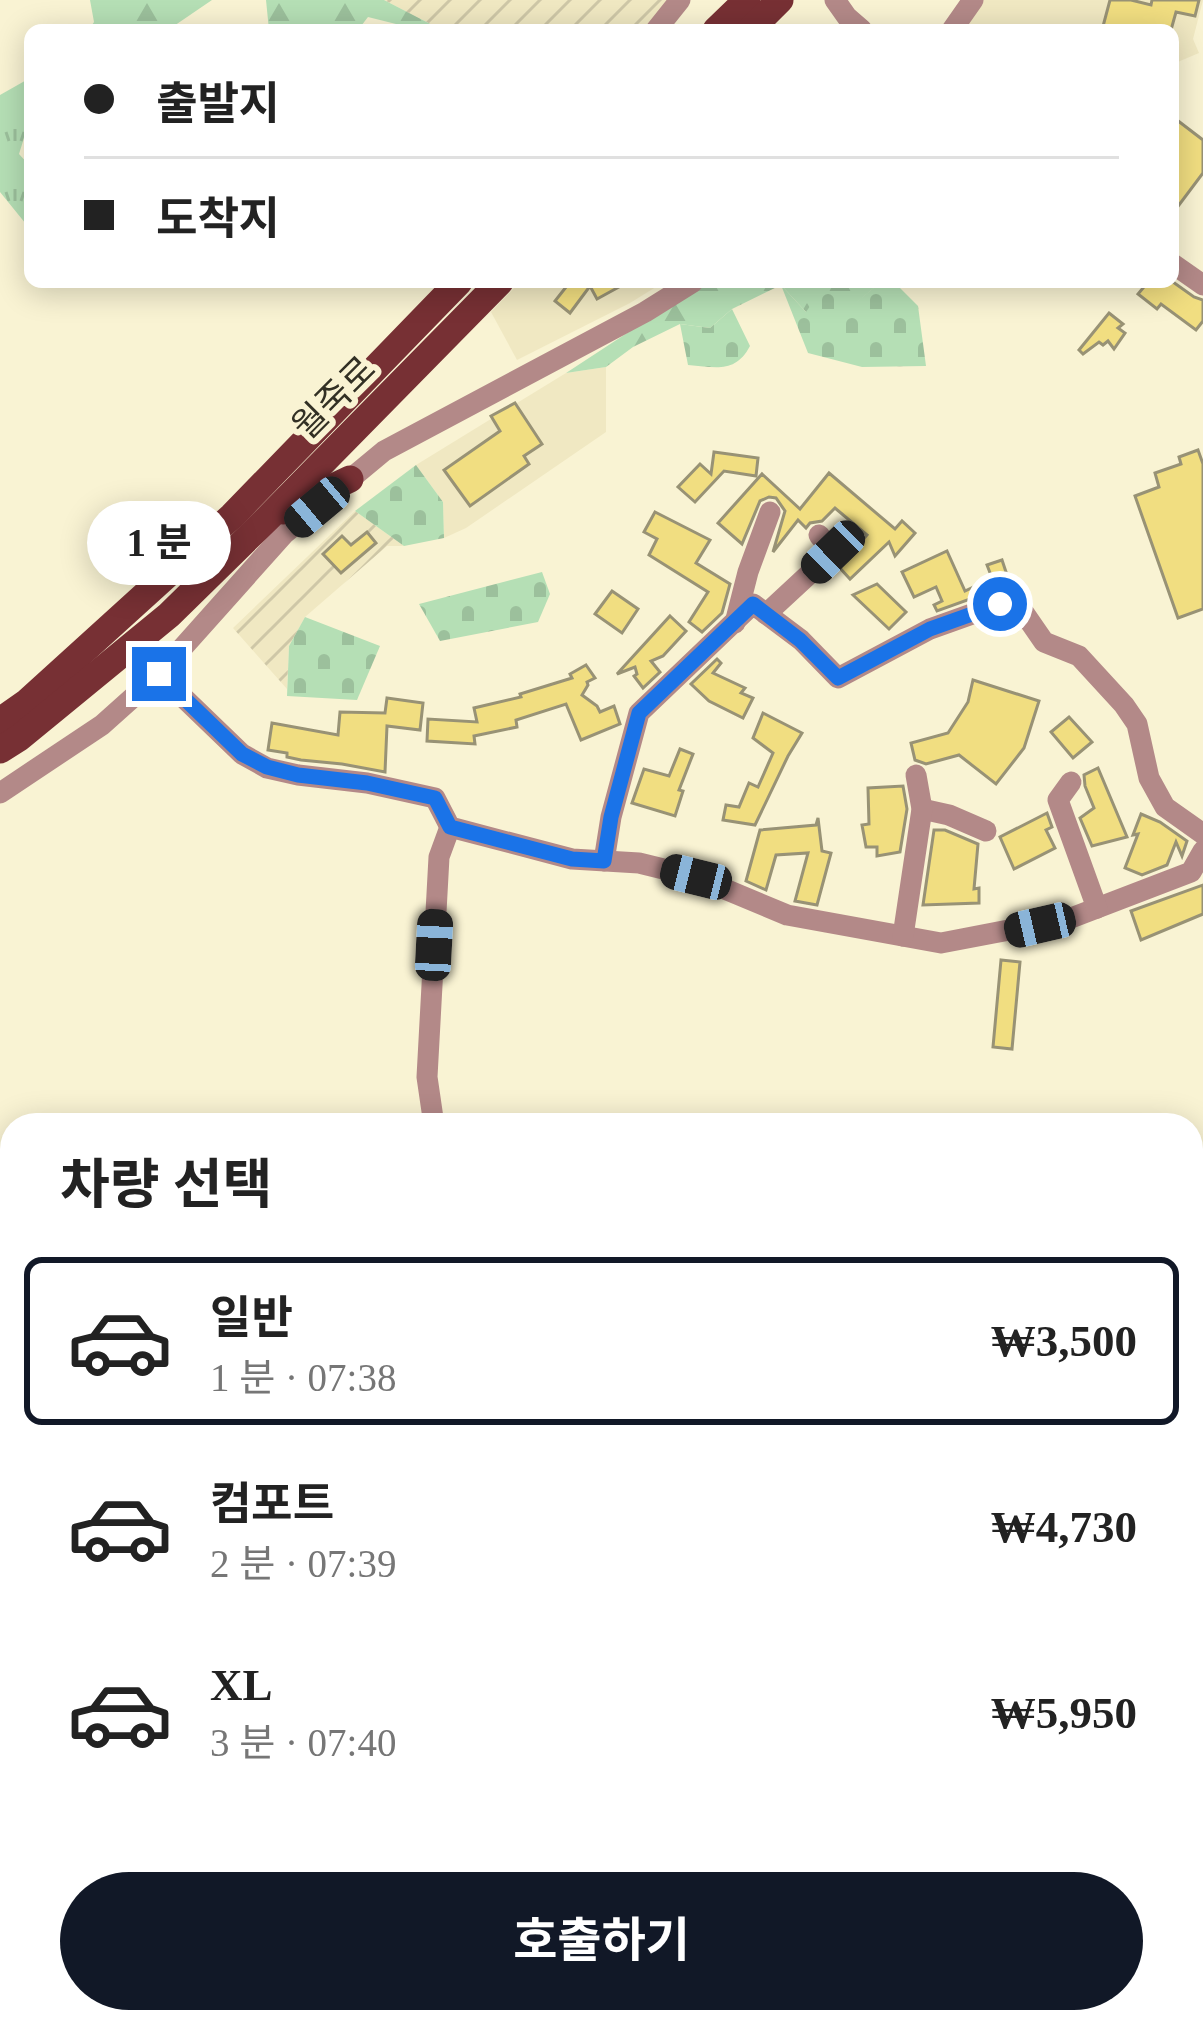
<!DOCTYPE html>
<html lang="ko">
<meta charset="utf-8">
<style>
:root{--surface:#fff;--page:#f6f6f6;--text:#222;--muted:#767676;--line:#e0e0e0;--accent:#111827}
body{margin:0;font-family:"Times New Roman","Noto Sans KR",serif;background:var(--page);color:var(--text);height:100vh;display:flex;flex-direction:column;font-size:45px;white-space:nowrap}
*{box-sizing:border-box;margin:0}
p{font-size:39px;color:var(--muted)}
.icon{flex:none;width:66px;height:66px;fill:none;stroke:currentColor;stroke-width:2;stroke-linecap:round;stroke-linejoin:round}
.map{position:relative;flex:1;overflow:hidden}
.panel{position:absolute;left:0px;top:1113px;width:1203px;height:921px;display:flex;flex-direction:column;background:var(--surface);border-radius:36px 36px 0 0;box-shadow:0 6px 30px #0003}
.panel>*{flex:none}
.hud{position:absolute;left:24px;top:24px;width:1155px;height:264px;border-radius:18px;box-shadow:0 6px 30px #0003;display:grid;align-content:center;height:264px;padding:0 60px;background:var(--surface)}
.end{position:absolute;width:54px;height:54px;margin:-27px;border:15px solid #1a73e8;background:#fff;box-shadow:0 0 0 6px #fff}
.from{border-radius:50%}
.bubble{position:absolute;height:84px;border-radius:42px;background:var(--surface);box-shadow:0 6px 30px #0003;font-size:39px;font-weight:700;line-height:84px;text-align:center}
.car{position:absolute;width:36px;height:72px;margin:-36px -18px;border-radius:15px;box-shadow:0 0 9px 3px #0007;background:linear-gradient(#222 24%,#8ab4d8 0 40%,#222 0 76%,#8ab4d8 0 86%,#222 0)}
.hud b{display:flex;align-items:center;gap:42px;height:114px;font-size:45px}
.hud b+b{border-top:3px solid var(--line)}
.hud i{width:30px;height:30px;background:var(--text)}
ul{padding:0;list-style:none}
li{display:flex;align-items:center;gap:36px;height:168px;margin:0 24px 18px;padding:0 36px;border:6px solid transparent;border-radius:18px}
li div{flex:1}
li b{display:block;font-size:45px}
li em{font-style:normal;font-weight:700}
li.current{border-color:var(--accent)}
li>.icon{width:108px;height:108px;stroke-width:1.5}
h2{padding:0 60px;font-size:54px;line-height:144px}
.button{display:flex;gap:24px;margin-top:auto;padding:24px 60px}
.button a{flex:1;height:138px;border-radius:72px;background:var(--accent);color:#fff;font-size:48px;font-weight:700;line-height:138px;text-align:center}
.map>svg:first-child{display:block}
.built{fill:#f0e8c2}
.industrial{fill:url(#industrial-furrows)}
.grass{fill:url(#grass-tufts)}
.forest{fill:url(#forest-firs)}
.cemetery{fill:url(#cemetery-stones)}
.building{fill:#f1de81;stroke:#989275;stroke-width:3}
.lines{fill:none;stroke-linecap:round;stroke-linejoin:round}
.minor{stroke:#b38988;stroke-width:21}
.major{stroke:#773034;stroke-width:27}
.route{stroke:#1a73e8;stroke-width:15}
.labels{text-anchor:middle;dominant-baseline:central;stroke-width:12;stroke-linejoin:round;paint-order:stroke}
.street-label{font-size:36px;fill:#323024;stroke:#f9f3d3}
</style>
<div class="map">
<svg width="1203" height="2033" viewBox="0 0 1203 2033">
<defs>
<pattern id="industrial-furrows" width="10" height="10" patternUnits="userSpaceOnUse" patternTransform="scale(3)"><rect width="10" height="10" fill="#f0e8c2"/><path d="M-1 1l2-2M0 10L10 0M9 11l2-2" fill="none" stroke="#cec7a7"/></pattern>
<pattern id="grass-tufts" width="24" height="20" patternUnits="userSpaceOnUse" patternTransform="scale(3)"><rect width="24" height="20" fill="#b5dfb5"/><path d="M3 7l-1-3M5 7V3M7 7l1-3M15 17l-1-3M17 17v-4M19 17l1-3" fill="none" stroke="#9cc09c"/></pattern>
<pattern id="forest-firs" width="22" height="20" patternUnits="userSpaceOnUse" patternTransform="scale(3)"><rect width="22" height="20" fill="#b5dfb5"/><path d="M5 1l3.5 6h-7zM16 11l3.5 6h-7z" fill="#9cc09c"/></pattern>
<pattern id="cemetery-stones" width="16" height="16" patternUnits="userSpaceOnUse" patternTransform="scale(3)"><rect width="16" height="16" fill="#b5dfb5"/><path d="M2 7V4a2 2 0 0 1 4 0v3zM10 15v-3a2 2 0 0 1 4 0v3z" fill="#9cc09c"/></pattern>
</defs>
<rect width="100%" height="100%" fill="#f9f3d3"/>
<g class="built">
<polygon points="974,0 1203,0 1193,39 1199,53 1173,64 1173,30 955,30"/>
<polygon points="520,282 664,282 630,303 517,360 491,312"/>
<polygon points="606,367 606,432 466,528 444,538 443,502 416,465 566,373"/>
</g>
<g class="industrial">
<polygon points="384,0 673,0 647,30 442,30"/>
<polygon points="355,511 404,546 387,546 305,617 289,646 287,689 233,628"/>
</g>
<g class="grass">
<polygon points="30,78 30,119 19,154 30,166 30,229 0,192 0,95"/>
<polygon points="1191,1369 1203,1373 1203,1559 1191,1564"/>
</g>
<g class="forest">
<polygon points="90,0 212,0 168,30 89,30 94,22"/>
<polygon points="266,0 384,0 442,30 408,27 368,17 358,30 269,30"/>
<polygon points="705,282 881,282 850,308 806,312 781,285 732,309 710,328 680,324 633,347 606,367 566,373"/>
<polygon points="1203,1559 1203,1798 1191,1781 1191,1564"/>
</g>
<g class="cemetery">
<polygon points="881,282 894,282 918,306 926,366 862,367 808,353 781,285 806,312 823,287 850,307"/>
<path d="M732,309L750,346C735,374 716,367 688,365L680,324L710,328Z"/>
<polygon points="416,465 443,502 444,538 404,546 355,511"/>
<polygon points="542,572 550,594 538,622 440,641 419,604"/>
<polygon points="305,617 380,646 357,700 287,696 289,646"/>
<polygon points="1191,1997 1198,2002 1203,2001 1203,2033 1065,2033 1080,2022 1191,2022"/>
</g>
<g class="building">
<polygon points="1110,0 1131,0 1151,5 1152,0 1199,0 1195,16 1176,12 1171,30 1102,30"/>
<polygon points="1173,117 1203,140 1203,173 1173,213"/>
<polygon points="570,282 628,282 597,299 590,286 570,313 555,301"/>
<polygon points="1148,282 1173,282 1194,297 1203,300 1203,321 1196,330 1161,304 1157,309 1138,294"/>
<polygon points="1109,313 1123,324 1118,328 1125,333 1114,349 1108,341 1103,345 1099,342 1083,354 1079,350"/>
<polygon points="515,403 542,444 524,456 529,464 470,506 444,470 500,431 491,416"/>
<polygon points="1198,450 1203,464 1203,609 1178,618 1135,496 1159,487 1155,473 1181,464 1179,457"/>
<polygon points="714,452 758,458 756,476 724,471 695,502 678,487 700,464 711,474"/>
<polygon points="829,473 895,529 902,521 915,533 895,556 889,542 850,579 839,567 867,535 835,508 822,521 810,523 806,528 798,520 773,552 785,511 776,498 769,497 760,501 742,544 718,523 762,474 800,509"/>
<polygon points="655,512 710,540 696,563 730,584 722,613 702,632 689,622 708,592 649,555 657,539 644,532"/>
<polygon points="367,532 376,543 341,573 323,554 342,536 351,545"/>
<polygon points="947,551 965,591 992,578 987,565 1002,560 1012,590 995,590 937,611 934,605 942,601 936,587 914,597 902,572"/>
<polygon points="877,584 906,612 889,629 853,595"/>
<polygon points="612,591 638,609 622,633 595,614"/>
<polygon points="670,616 686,631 663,656 651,661 660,672 643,688 634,676 637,674 635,667 617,674"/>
<polygon points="717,659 721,663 713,673 745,688 741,693 753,698 743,718 709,701 691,684"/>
<polygon points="586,665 595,678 587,682 588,685 582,695 597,706 600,712 614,706 620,724 581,740 566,704 516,720 517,727 474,736 475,744 427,741 428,719 477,722 474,708 521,697 520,694 572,678 570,674"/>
<polygon points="973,680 1039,701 1024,748 996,784 959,755 926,764 915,760 911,743 948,733 968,702"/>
<polygon points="387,698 423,703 420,730 387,726 385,772 342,764 301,760 287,757 287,753 268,750 272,723 338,735 340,712 385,713"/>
<polygon points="763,713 802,733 788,756 755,825 723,820 726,805 739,807 749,783 758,787 773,753 753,738"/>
<polygon points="1069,717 1092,742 1073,758 1051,732"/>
<polygon points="680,749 693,754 679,790 683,791 675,816 632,803 644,769 669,776"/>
<polygon points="1098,768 1127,837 1092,846 1080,818 1094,808 1085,786 1084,775"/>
<polygon points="903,786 907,809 900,852 877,856 877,847 866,847 862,825 869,824 868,788"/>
<polygon points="1047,813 1052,827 1046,830 1055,848 1014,869 1000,837"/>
<polygon points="1141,814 1160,822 1187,841 1182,856 1176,842 1167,865 1142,875 1125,868 1138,834 1133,835"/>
<polygon points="818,818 822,851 831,853 817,905 795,901 808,853 776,855 766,890 746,881 760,830 816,825"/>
<polygon points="934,830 945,830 978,844 974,889 979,888 979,903 923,905"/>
<polygon points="1203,885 1203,914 1141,940 1131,911"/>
<polygon points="1001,960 1020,962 1012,1049 993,1047"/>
</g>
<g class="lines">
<g class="minor">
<polyline points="835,0 847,17 862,30"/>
<polyline points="656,30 680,0"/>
<polyline points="952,30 973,0"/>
<polyline points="1173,264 1203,285"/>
<polyline points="766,614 833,552 819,535"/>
<polyline points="735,623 748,572 770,512"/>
<polyline points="159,674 242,754 267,768 298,775 367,783 435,798 450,827 572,859 639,863 696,877 787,915 941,943 1071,918 1191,872 1203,851"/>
<polyline points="1071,782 1058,800 1097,908"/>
<polyline points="0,793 102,725 159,674 284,534 384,451 645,312 693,282"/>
<polyline points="922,809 949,815 986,831"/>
<polyline points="604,861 611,817 639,713 753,604 801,640 838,678 930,629 1000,604 1024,613 1044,642 1079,656 1124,705 1137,724 1149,778 1165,807 1203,834"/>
<polyline points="903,936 922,809 916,775"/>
<polyline points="434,1125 427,1077 439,857 450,827"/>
<polyline points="893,2022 898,2033"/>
</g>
<g class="major">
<polyline points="716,30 747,0"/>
<polyline points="750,30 780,0"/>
<polyline points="283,511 350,479"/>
<polyline points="0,721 27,702 232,516 459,282"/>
<polyline points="0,750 19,738 169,615 268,518 500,282"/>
</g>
</g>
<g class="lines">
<polyline class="route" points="159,674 242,754 267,767 298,775 367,783 435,798 450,827 572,859 604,861 611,817 639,713 753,604 800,640 838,678 930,629 1000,604"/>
</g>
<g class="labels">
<g class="street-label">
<text transform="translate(334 398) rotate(-45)">월죽로</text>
</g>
</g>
</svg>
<i class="end from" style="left:1000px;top:604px"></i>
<i class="end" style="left:159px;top:674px"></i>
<div class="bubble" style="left:87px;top:501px;width:144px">1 분</div>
<i class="car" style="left:317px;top:507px;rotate:230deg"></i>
<i class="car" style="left:833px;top:552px;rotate:226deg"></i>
<i class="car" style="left:696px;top:877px;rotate:284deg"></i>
<i class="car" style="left:1040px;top:925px;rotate:257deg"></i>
<i class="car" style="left:434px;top:945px;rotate:3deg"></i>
<div class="hud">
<b><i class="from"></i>출발지</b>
<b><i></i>도착지</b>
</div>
<section class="panel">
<h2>차량 선택</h2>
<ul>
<li class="current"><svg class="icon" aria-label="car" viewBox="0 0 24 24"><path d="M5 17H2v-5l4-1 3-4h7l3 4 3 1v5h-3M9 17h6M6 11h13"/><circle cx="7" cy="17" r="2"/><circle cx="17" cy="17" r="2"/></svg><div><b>일반</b><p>1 분 · 07:38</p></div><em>₩3,500</em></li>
<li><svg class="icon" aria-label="car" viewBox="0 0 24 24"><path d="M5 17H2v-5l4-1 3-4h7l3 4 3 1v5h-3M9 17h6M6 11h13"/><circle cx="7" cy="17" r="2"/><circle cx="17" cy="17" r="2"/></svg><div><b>컴포트</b><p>2 분 · 07:39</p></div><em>₩4,730</em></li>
<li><svg class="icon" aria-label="car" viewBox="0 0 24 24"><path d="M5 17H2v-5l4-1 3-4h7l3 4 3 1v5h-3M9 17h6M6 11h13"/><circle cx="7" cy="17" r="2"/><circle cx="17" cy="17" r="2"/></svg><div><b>XL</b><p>3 분 · 07:40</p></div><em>₩5,950</em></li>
</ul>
<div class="button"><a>호출하기</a></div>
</section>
</div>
